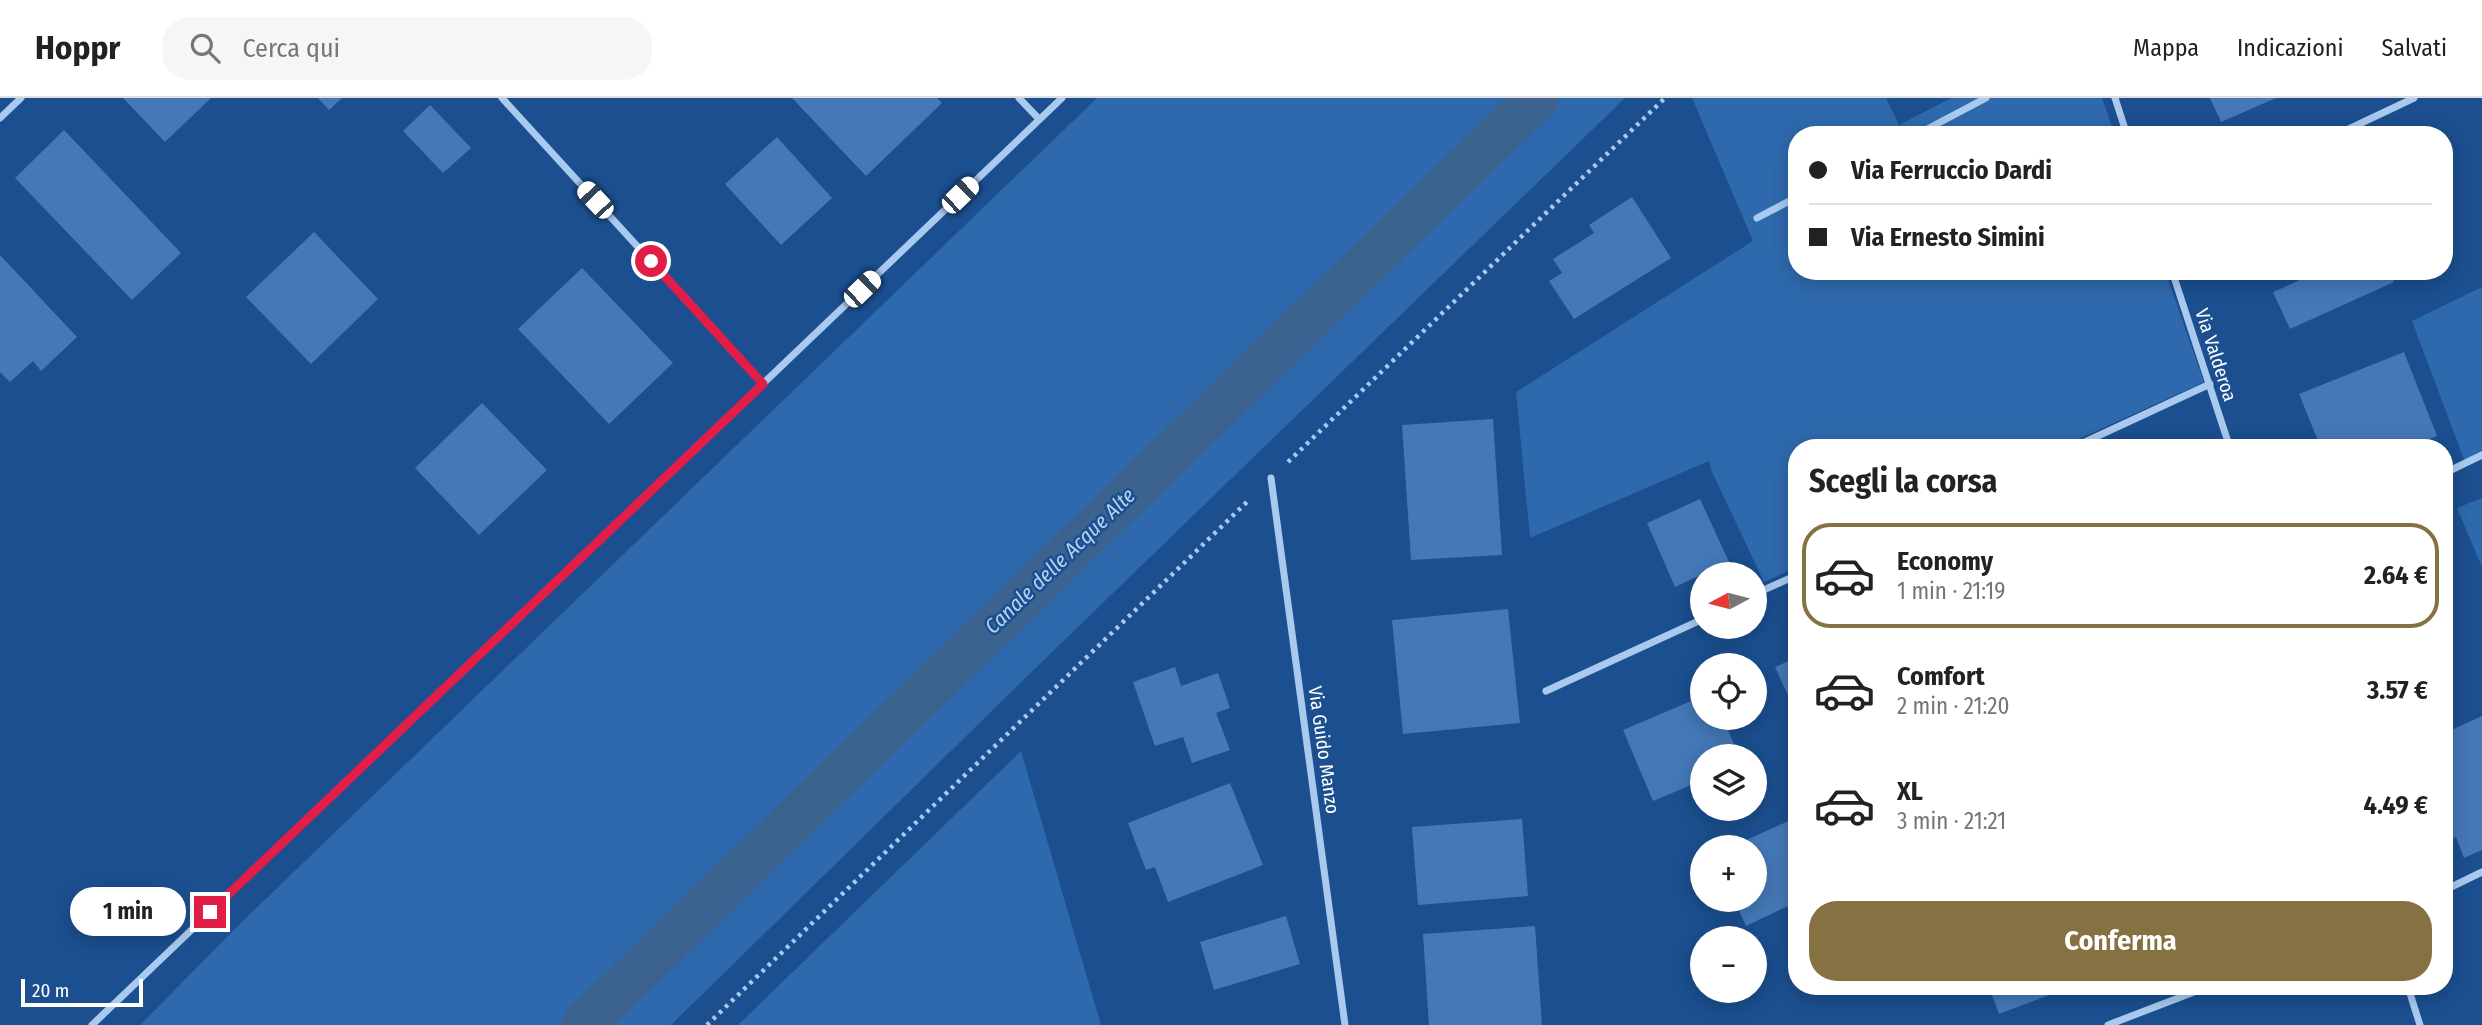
<!DOCTYPE html>
<html lang="it">
<meta charset="utf-8">
<style>
:root{--surface:#fff;--page:#f6f6f6;--text:#222;--muted:#767676;--line:#e0e0e0;--accent:#857141}
body{margin:0;font-family:"Fira Sans Condensed",sans-serif;background:var(--page);color:var(--text);height:100vh;display:flex;flex-direction:column;font-size:26px;white-space:nowrap}
*{box-sizing:border-box;margin:0}
p{font-size:23px;color:var(--muted)}
.icon{flex:none;width:38px;height:38px;fill:none;stroke:currentColor;stroke-width:2;stroke-linecap:round;stroke-linejoin:round}
.map{position:relative;flex:1;overflow:hidden}
.details{position:absolute;left:1788px;top:341px;width:665px;height:556px;display:flex;flex-direction:column;background:var(--surface);border-radius:28px;box-shadow:0 4px 18px #0003}
.details>*{flex:none}
.hud{position:absolute;left:1788px;top:28px;width:665px;height:154px;border-radius:28px;box-shadow:0 4px 18px #0003;display:grid;align-content:center;height:154px;padding:0 21px;background:var(--surface)}
.needle{width:46px;rotate:263deg}
.tools{position:absolute;left:1690px;top:464px;display:grid;gap:14px}
.tools a{display:grid;place-items:center;width:77px;height:77px;border-radius:50%;background:var(--surface);box-shadow:0 4px 18px #0003;font-size:35px}
.scale{position:absolute;left:21px;bottom:18px;width:122px;box-sizing:border-box;padding-left:7px;border:4px solid #fff;border-top:0;font-size:19px;line-height:24px;white-space:nowrap;color:#fff;-webkit-text-stroke:5px #1b4f8f;paint-order:stroke}
.end{position:absolute;width:32px;height:32px;margin:-16px;border:9px solid #e11d48;background:#fff;box-shadow:0 0 0 4px #fff}
.from{border-radius:50%}
.bubble{position:absolute;height:49px;border-radius:24px;background:var(--surface);box-shadow:0 4px 18px #0003;font-size:23px;font-weight:700;line-height:49px;text-align:center}
.car{position:absolute;width:21px;height:42px;margin:-21px -10px;border-radius:9px;box-shadow:0 0 5px 2px #0007;background:linear-gradient(#fff 24%,#345 0 40%,#fff 0 76%,#345 0 86%,#fff 0)}
.hud b{display:flex;align-items:center;gap:24px;height:66px;font-size:26px}
.hud b+b{border-top:2px solid var(--line)}
.hud i{width:18px;height:18px;background:var(--text)}
ul{padding:0;list-style:none}
li{display:flex;align-items:center;gap:21px;height:105px;margin:0 14px 10px;padding:0 7px;border:4px solid transparent;border-radius:28px}
li div{flex:1}
li b{display:block;font-size:26px}
li em{font-style:normal;font-weight:700}
li.selected{border-color:var(--accent)}
li>.icon{width:63px;height:63px;stroke-width:1.5}
h2{padding:0 21px;font-size:32px;line-height:84px}
.action{display:flex;gap:14px;margin-top:auto;padding:14px 21px}
.action a{flex:1;height:80px;border-radius:28px;background:var(--accent);color:#fff;font-size:28px;font-weight:700;line-height:80px;text-align:center}
header{display:flex;align-items:center;gap:42px;box-sizing:border-box;height:98px;padding:0 35px;background:var(--surface);border-bottom:2px solid var(--line)}
header strong{font-size:33px}
nav{display:flex;gap:38px;margin-inline-start:auto;font-size:24px}
.search{width:490px;height:63px;background:var(--page);display:flex;align-items:center;gap:18px;box-sizing:border-box;padding:0 24px;border-radius:28px;color:var(--muted);font-size:26px}
.map>svg:first-child{display:block}
.green{fill:#2e69ad}
.lines{fill:none;stroke-linecap:round;stroke-linejoin:round}
.canal{stroke:#3c6290;stroke-width:44}
.building{fill:#4478b7}
.path{stroke:#a9c9ee;stroke-width:4.5;stroke-dasharray:3.5 5;stroke-linecap:butt}
.minor{stroke:#a9c9ee;stroke-width:7}
.route{stroke:#e11d48;stroke-width:9}
.labels{text-anchor:middle;dominant-baseline:central;stroke-width:5;stroke-linejoin:round;paint-order:stroke}
.street-label{font-size:19px;fill:#fff;stroke:#1b4f8f}
.water-label{font-size:21px;font-style:italic;fill:#b5d3f5;stroke:#1b4f8f}
</style>
<header>
<strong>Hoppr</strong>
<div class="search"><svg class="icon" aria-label="search" viewBox="0 0 24 24"><circle cx="10" cy="10" r="6"/><path d="M15 15l6 6"/></svg>Cerca qui</div>
<nav><a>Mappa</a><a>Indicazioni</a><a>Salvati</a></nav>
</header>
<div class="map">
<svg width="2482" height="927" viewBox="0 0 2482 927">
<rect width="100%" height="100%" fill="#1b4f8f"/>
<g class="green">
<polygon points="1097,0 1625,0 1049,557 671,927 140,927 246,820"/>
<polygon points="1692,0 1886,0 1899,27 1951,0 2102,0 2115,37 1797,37 1797,173 2165,173 2204,284 2059,350 1797,350 1797,469 1764,484 1712,374 1709,363 1530,440 1516,294 1753,143"/>
<polygon points="2482,189 2482,357 2465,364 2412,223"/>
<polygon points="2482,400 2482,469 2457,410"/>
<polygon points="1021,653 1101,927 738,927"/>
</g>
<g class="lines">
<polyline class="canal" points="583,927 1537,0"/>
</g>
<g class="building">
<polygon points="123,0 211,0 165,44"/>
<polygon points="318,0 342,0 329,12"/>
<polygon points="792,0 937,0 942,5 866,78"/>
<polygon points="2210,0 2276,0 2221,24"/>
<polygon points="430,7 471,50 443,75 403,33"/>
<polygon points="64,32 181,155 132,202 15,80"/>
<polygon points="777,39 832,100 781,147 725,86"/>
<polygon points="1632,99 1671,160 1574,221 1549,183 1562,175 1553,161 1594,135 1589,127"/>
<polygon points="314,134 378,201 311,266 246,199"/>
<polygon points="0,157 77,239 41,273 33,263 10,284 0,274"/>
<polygon points="582,170 673,265 609,326 518,231"/>
<polygon points="2294,173 2389,173 2394,184 2290,231 2273,194 2298,183"/>
<polygon points="2404,254 2437,338 2405,350 2321,350 2299,296"/>
<polygon points="482,305 547,372 479,437 415,370"/>
<polygon points="1493,321 1502,457 1411,462 1402,327"/>
<polygon points="1700,401 1729,464 1675,489 1647,425"/>
<polygon points="1508,511 1520,625 1403,636 1392,522"/>
<polygon points="1797,559 1797,617 1775,569"/>
<polygon points="1175,569 1181,588 1218,575 1230,610 1216,615 1230,652 1192,665 1183,639 1155,648 1133,584"/>
<polygon points="1703,598 1703,620 1723,620 1739,658 1703,658 1703,682 1653,703 1623,632"/>
<polygon points="2482,618 2482,752 2464,760 2456,739 2445,744 2445,635"/>
<polygon points="1230,685 1263,767 1168,804 1155,769 1146,772 1128,725"/>
<polygon points="1522,721 1528,798 1418,807 1412,729"/>
<polygon points="1793,721 1797,730 1797,817 1793,819 1788,808 1746,828 1734,802 1755,802 1755,749 1731,749"/>
<polygon points="1286,818 1300,866 1214,892 1200,844"/>
<polygon points="1535,828 1542,927 1429,927 1423,836"/>
<polygon points="1989,889 2070,889 1999,916"/>
</g>
<g class="lines">
<g class="path">
<polyline points="1288,364 1665,0"/>
<polyline points="707,927 1249,402"/>
</g>
<g class="minor">
<polyline points="502,0 763,286"/>
<polyline points="1019,0 1039,21"/>
<polyline points="2115,0 2127,37"/>
<polyline points="0,20 21,0"/>
<polyline points="1916,37 1986,0"/>
<polyline points="2336,37 2414,0"/>
<polyline points="1757,120 1797,99"/>
<polyline points="2172,173 2230,350"/>
<polyline points="2072,350 2210,286"/>
<polyline points="2445,375 2482,357"/>
<polyline points="1271,380 1345,927"/>
<polyline points="1755,496 1797,477"/>
<polyline points="1546,593 1703,521"/>
<polyline points="2445,792 2482,774"/>
<polyline points="2408,889 2420,927"/>
<polyline points="92,927 1062,0"/>
<polyline points="2108,927 2207,889"/>
</g>
</g>
<g class="lines">
<polyline class="route" points="210,814 763,286 651,163"/>
</g>
<g class="labels">
<g class="street-label">
<text transform="translate(2216 257) rotate(72)">Via Valderoa</text>
<text transform="translate(1324 652) rotate(82)">Via Guido Manzo</text>
</g>
<g class="water-label">
<text transform="translate(1060 463) rotate(-44)">Canale delle Acque Alte</text>
</g>
</g>
</svg>
<div class="tools">
<a><svg class="needle" viewBox="-14 -14 28 28"><path d="M0-13l5 13h-10z" fill="#e53935"/><path d="M0 13l5-13h-10z" fill="#767676"/></svg></a>
<a><svg class="icon" aria-label="locate" viewBox="0 0 24 24"><circle cx="12" cy="12" r="6"/><path d="M12 2v4M12 18v4M2 12h4M18 12h4"/></svg></a>
<a><svg class="icon" aria-label="layers" viewBox="0 0 24 24"><path d="M12 4l9 5-9 5-9-5zM3 14l9 5 9-5"/></svg></a>
<a>+</a>
<a>−</a>
</div>
<div class="scale">20 m</div>
<i class="end from" style="left:651px;top:163px"></i>
<i class="end" style="left:210px;top:814px"></i>
<div class="bubble" style="left:70px;top:789px;width:116px">1 min</div>
<i class="car" style="left:960px;top:97px;rotate:46deg"></i>
<i class="car" style="left:595px;top:102px;rotate:317deg"></i>
<i class="car" style="left:862px;top:191px;rotate:46deg"></i>
<div class="hud">
<b><i class="from"></i>Via Ferruccio Dardi</b>
<b><i></i>Via Ernesto Simini</b>
</div>
<section class="details">
<h2>Scegli la corsa</h2>
<ul>
<li class="selected"><svg class="icon" aria-label="car" viewBox="0 0 24 24"><path d="M5 17H2v-5l4-1 3-4h7l3 4 3 1v5h-3M9 17h6M6 11h13"/><circle cx="7" cy="17" r="2"/><circle cx="17" cy="17" r="2"/></svg><div><b>Economy</b><p>1 min · 21:19</p></div><em>2.64 €</em></li>
<li><svg class="icon" aria-label="car" viewBox="0 0 24 24"><path d="M5 17H2v-5l4-1 3-4h7l3 4 3 1v5h-3M9 17h6M6 11h13"/><circle cx="7" cy="17" r="2"/><circle cx="17" cy="17" r="2"/></svg><div><b>Comfort</b><p>2 min · 21:20</p></div><em>3.57 €</em></li>
<li><svg class="icon" aria-label="car" viewBox="0 0 24 24"><path d="M5 17H2v-5l4-1 3-4h7l3 4 3 1v5h-3M9 17h6M6 11h13"/><circle cx="7" cy="17" r="2"/><circle cx="17" cy="17" r="2"/></svg><div><b>XL</b><p>3 min · 21:21</p></div><em>4.49 €</em></li>
</ul>
<div class="action"><a>Conferma</a></div>
</section>
</div>
